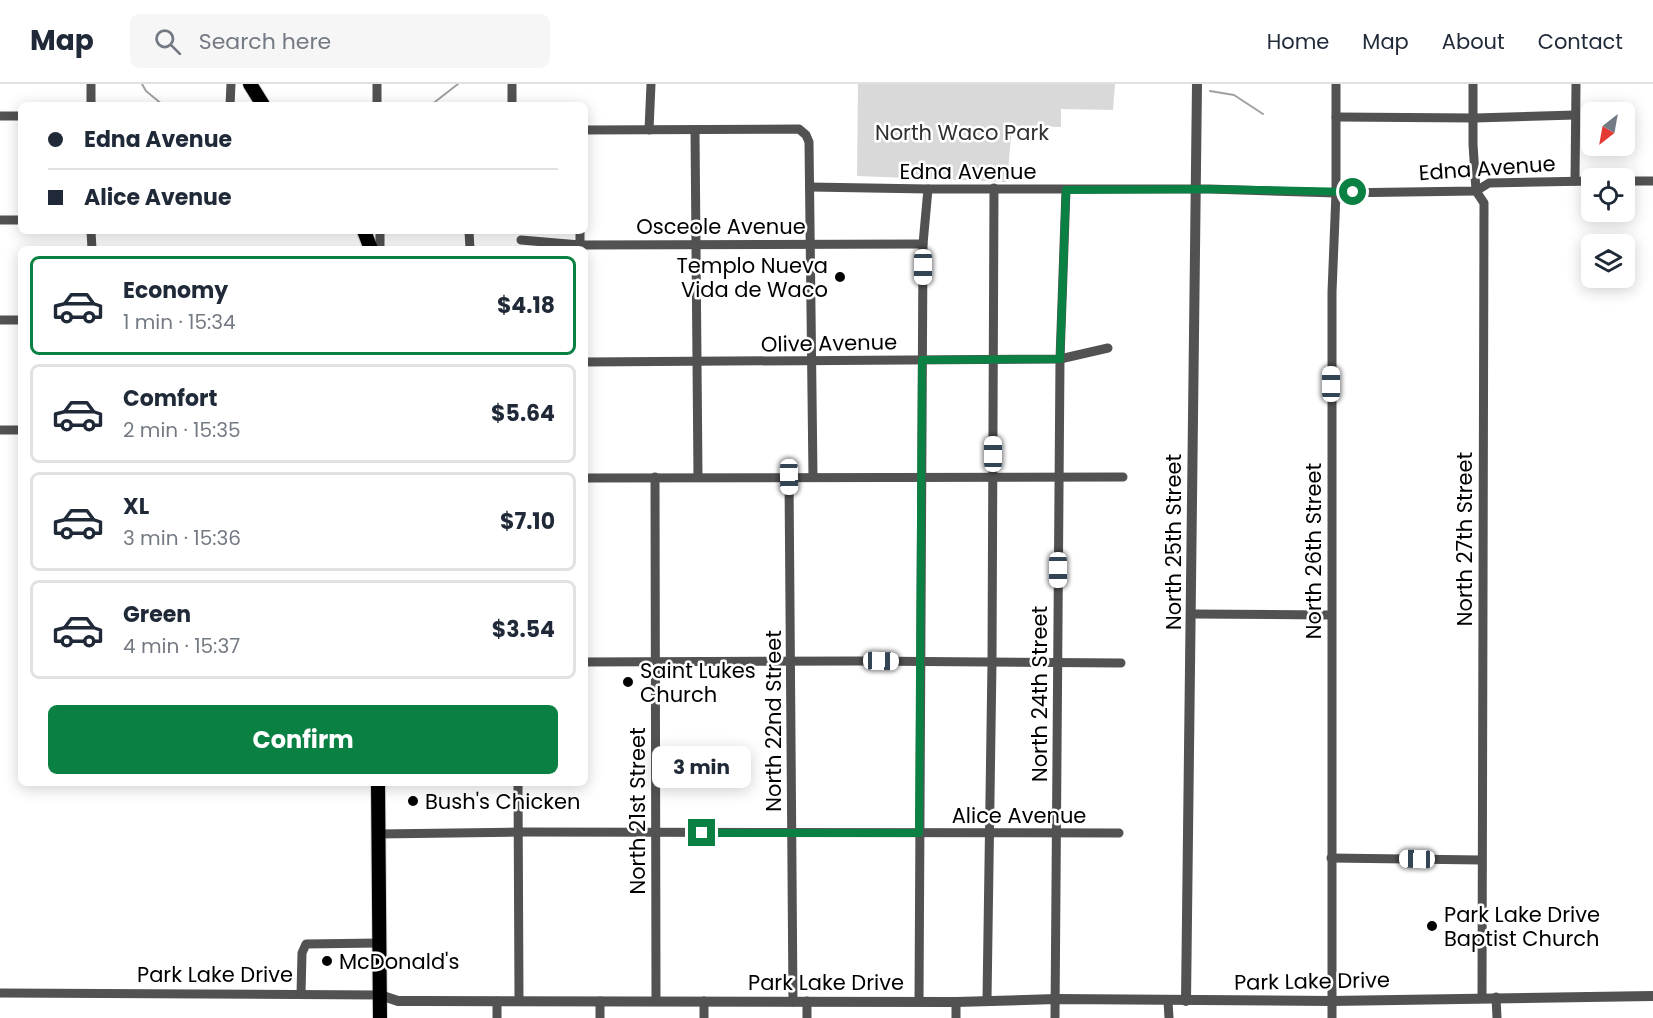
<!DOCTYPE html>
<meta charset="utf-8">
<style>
:root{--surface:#fff;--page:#f6f6f7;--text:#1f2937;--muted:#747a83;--line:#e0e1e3;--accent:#0b8043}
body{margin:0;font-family:Poppins,sans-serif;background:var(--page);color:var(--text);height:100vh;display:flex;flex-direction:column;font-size:22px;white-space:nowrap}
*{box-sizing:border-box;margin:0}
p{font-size:20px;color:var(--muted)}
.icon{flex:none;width:33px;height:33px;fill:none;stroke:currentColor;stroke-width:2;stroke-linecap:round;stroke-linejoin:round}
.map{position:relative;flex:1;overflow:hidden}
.side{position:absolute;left:18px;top:162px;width:570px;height:540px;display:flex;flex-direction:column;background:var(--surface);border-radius:9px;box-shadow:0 3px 15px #0003}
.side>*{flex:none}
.top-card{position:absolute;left:18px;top:18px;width:570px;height:132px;border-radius:9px;box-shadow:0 3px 15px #0003;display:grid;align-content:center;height:132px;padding:0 30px;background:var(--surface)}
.needle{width:39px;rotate:211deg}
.controls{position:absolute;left:1581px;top:18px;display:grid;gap:12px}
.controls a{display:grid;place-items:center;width:54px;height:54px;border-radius:9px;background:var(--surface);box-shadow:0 3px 15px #0003;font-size:30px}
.end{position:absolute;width:27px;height:27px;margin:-14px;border:8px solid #0b8043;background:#fff;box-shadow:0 0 0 3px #fff}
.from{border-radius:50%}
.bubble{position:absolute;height:42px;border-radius:9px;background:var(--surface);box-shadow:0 3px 15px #0003;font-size:20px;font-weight:700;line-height:42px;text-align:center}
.car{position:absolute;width:18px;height:36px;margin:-18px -9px;border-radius:8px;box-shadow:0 0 4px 2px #0007;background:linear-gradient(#fff 24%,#345 0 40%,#fff 0 76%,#345 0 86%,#fff 0)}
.top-card b{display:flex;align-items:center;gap:21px;height:57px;font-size:22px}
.top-card b+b{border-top:2px solid var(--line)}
.top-card i{width:15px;height:15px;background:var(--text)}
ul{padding:10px 0 0;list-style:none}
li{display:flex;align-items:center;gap:18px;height:99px;margin:0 12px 9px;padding:0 18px;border:3px solid var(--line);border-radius:9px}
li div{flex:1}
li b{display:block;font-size:22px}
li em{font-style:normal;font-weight:700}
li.active{border-color:var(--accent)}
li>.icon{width:54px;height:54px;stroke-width:1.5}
.cta{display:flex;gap:12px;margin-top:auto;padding:12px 30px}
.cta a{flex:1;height:69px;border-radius:9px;background:var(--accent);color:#fff;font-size:24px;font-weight:700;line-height:69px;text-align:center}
header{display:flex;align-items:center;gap:36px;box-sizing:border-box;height:84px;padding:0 30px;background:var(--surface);border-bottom:2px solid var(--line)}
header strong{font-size:28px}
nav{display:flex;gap:33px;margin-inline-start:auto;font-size:21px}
.search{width:420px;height:54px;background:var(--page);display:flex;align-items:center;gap:15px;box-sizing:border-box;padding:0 21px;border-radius:9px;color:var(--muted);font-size:22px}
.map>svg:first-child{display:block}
.green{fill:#d9d9d9}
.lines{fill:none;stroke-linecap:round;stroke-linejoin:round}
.stream{stroke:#a0a0a0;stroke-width:2}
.primary-casing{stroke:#dbdbdb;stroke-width:16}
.minor{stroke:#525252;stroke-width:9}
.tertiary{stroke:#525252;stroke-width:10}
.primary{stroke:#000;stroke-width:14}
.route{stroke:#0b8043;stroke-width:8}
.poi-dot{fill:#000;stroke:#fff;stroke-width:2}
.labels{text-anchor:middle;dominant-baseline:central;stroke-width:5;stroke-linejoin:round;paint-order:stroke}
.park-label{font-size:21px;fill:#303030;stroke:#fff}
.street-label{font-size:21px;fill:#000;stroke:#fff}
.poi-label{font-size:21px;fill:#000;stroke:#fff;text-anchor:start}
</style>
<header>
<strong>Map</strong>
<div class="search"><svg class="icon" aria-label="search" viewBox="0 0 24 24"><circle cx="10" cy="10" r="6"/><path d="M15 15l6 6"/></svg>Search here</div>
<nav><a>Home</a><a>Map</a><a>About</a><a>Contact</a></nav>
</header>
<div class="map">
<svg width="1653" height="934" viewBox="0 0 1653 934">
<rect width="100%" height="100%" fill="#fff"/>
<polygon class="green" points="858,0 1115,0 1113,26 1061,25 1061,43 1012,42 1007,98 857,92"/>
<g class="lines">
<g class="stream">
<polyline points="142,0 146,7 163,21"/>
<polyline points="1210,7 1234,11 1263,30"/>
<polyline points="431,21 458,0"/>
</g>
<defs>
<g id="primary">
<polyline points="250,0 263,21"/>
<polyline points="364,147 371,165"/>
<polyline points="378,699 380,934"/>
</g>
</defs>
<use href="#primary" class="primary-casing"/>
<g class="minor">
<polyline points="377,0 377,21"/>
<polyline points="1473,0 1473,60 1476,107 1484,119 1482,913"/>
<polyline points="91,21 91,0"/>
<polyline points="230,21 231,0"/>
<polyline points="512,21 512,0"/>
<polyline points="0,32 21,32"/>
<polyline points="1336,33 1475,34 1575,31"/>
<polyline points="585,46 799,45 806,51 809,58 813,393"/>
<polyline points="649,46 651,0"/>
<polyline points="695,46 698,393"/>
<polyline points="1575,97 1576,0"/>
<polyline points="1624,97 1653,97"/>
<polyline points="810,103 928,105 1209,105 1336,109 1476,107 1489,99 1592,97"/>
<polyline points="0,136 21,136"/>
<polyline points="91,147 92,165"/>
<polyline points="469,147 470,165"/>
<polyline points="580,147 580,165"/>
<polyline points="521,156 580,161 923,160"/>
<polyline points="380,165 380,147"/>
<polyline points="0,236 21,236"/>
<polyline points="585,278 1060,275 1108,264"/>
<polyline points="0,346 21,346"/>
<polyline points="655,393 656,917"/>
<polyline points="789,393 793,918"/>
<polyline points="585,394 1123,393"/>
<polyline points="1192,530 1330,531"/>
<polyline points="585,578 861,577 1121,579"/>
<polyline points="518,699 519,917"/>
<polyline points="378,750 519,748 1119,749"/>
<polyline points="1331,774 1481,776"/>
<polyline points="0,909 380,911"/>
<polyline points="301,910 302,869 306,860 379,859"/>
<polyline points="1496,913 1497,934"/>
<polyline points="987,916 992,578 994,104"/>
<polyline points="497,917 497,934"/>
<polyline points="600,917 600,934"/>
<polyline points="704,917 704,934"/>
<polyline points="807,917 807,934"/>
<polyline points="1168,917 1169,934"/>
<polyline points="919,918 923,160 928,105"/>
<polyline points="956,918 956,934"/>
<polyline points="1055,934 1060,275 1066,106"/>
<polyline points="1332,934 1332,208 1336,109 1336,0"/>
</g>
<g class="tertiary">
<polyline points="380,911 398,917 422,917 956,918 1056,915 1331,917 1653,912"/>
<polyline points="1186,917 1197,0"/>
</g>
<use href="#primary" class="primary"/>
</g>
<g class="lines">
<polyline class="route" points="702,749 919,749 922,276 1060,275 1066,106 1209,105 1353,108"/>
</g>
<g class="poi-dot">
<circle cx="840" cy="193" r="6"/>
<circle cx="628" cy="598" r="6"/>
<circle cx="413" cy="717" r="6"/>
<circle cx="1432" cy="842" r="6"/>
<circle cx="327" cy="877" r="6"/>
</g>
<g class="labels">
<g class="park-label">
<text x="962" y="48">North Waco Park</text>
</g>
<g class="street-label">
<text transform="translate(1487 84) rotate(-4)">Edna Avenue</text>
<text x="968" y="87">Edna Avenue</text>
<text x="721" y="142">Osceole Avenue</text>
<text transform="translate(829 259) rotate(-1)">Olive Avenue</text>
<text transform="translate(1464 455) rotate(-90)">North 27th Street</text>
<text transform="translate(1173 458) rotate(-90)">North 25th Street</text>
<text transform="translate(1313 467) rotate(-90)">North 26th Street</text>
<text transform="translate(1039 610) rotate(-90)">North 24th Street</text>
<text transform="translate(773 637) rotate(-90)">North 22nd Street</text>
<text transform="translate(637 727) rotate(-90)">North 21st Street</text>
<text x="1019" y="731">Alice Avenue</text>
<text x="215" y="890">Park Lake Drive</text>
<text transform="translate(1312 897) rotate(-1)">Park Lake Drive</text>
<text x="826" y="898">Park Lake Drive</text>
</g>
<g class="poi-label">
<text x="828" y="181" text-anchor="end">Templo Nueva<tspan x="828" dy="24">Vida de Waco</tspan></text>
<text x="640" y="586">Saint Lukes<tspan x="640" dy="24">Church</tspan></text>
<text x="425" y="717">Bush's Chicken</text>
<text x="1444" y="830">Park Lake Drive<tspan x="1444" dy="24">Baptist Church</tspan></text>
<text x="339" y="877">McDonald's</text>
</g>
</g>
</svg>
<div class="controls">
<a><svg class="needle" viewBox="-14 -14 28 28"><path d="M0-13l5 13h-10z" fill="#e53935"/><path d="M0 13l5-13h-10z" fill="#747a83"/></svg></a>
<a><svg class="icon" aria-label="locate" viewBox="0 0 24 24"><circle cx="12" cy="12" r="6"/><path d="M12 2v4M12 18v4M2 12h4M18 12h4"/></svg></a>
<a><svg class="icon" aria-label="layers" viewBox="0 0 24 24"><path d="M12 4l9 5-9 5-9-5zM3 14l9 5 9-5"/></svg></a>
</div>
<i class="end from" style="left:1353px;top:108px"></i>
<i class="end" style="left:702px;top:749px"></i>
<div class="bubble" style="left:652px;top:662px;width:99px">3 min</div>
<i class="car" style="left:923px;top:183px;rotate:180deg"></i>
<i class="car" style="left:1331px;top:300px;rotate:0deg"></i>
<i class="car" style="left:993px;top:370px;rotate:0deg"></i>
<i class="car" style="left:789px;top:393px;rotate:179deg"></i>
<i class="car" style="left:1058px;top:486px;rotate:180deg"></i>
<i class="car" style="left:881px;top:577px;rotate:91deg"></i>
<i class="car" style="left:1417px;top:775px;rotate:271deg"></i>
<div class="top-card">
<b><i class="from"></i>Edna Avenue</b>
<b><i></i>Alice Avenue</b>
</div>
<section class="side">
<ul>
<li class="active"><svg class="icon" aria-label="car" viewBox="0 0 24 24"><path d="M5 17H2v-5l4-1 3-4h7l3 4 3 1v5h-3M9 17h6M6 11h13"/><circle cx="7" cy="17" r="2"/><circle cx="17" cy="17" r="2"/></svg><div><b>Economy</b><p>1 min · 15:34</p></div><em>$4.18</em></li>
<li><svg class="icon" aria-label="car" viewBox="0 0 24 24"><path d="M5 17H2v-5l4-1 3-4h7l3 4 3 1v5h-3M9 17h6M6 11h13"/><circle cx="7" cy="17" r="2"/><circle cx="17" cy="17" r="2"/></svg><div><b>Comfort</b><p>2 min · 15:35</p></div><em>$5.64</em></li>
<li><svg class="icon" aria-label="car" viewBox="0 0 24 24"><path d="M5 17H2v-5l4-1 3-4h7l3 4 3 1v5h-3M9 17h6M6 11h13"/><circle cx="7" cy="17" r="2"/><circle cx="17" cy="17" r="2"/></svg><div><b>XL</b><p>3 min · 15:36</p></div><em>$7.10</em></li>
<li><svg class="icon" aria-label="car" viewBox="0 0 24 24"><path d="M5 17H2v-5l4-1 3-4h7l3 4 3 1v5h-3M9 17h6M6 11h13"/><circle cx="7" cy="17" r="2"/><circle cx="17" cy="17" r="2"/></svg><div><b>Green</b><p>4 min · 15:37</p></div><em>$3.54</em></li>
</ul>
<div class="cta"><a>Confirm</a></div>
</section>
</div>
